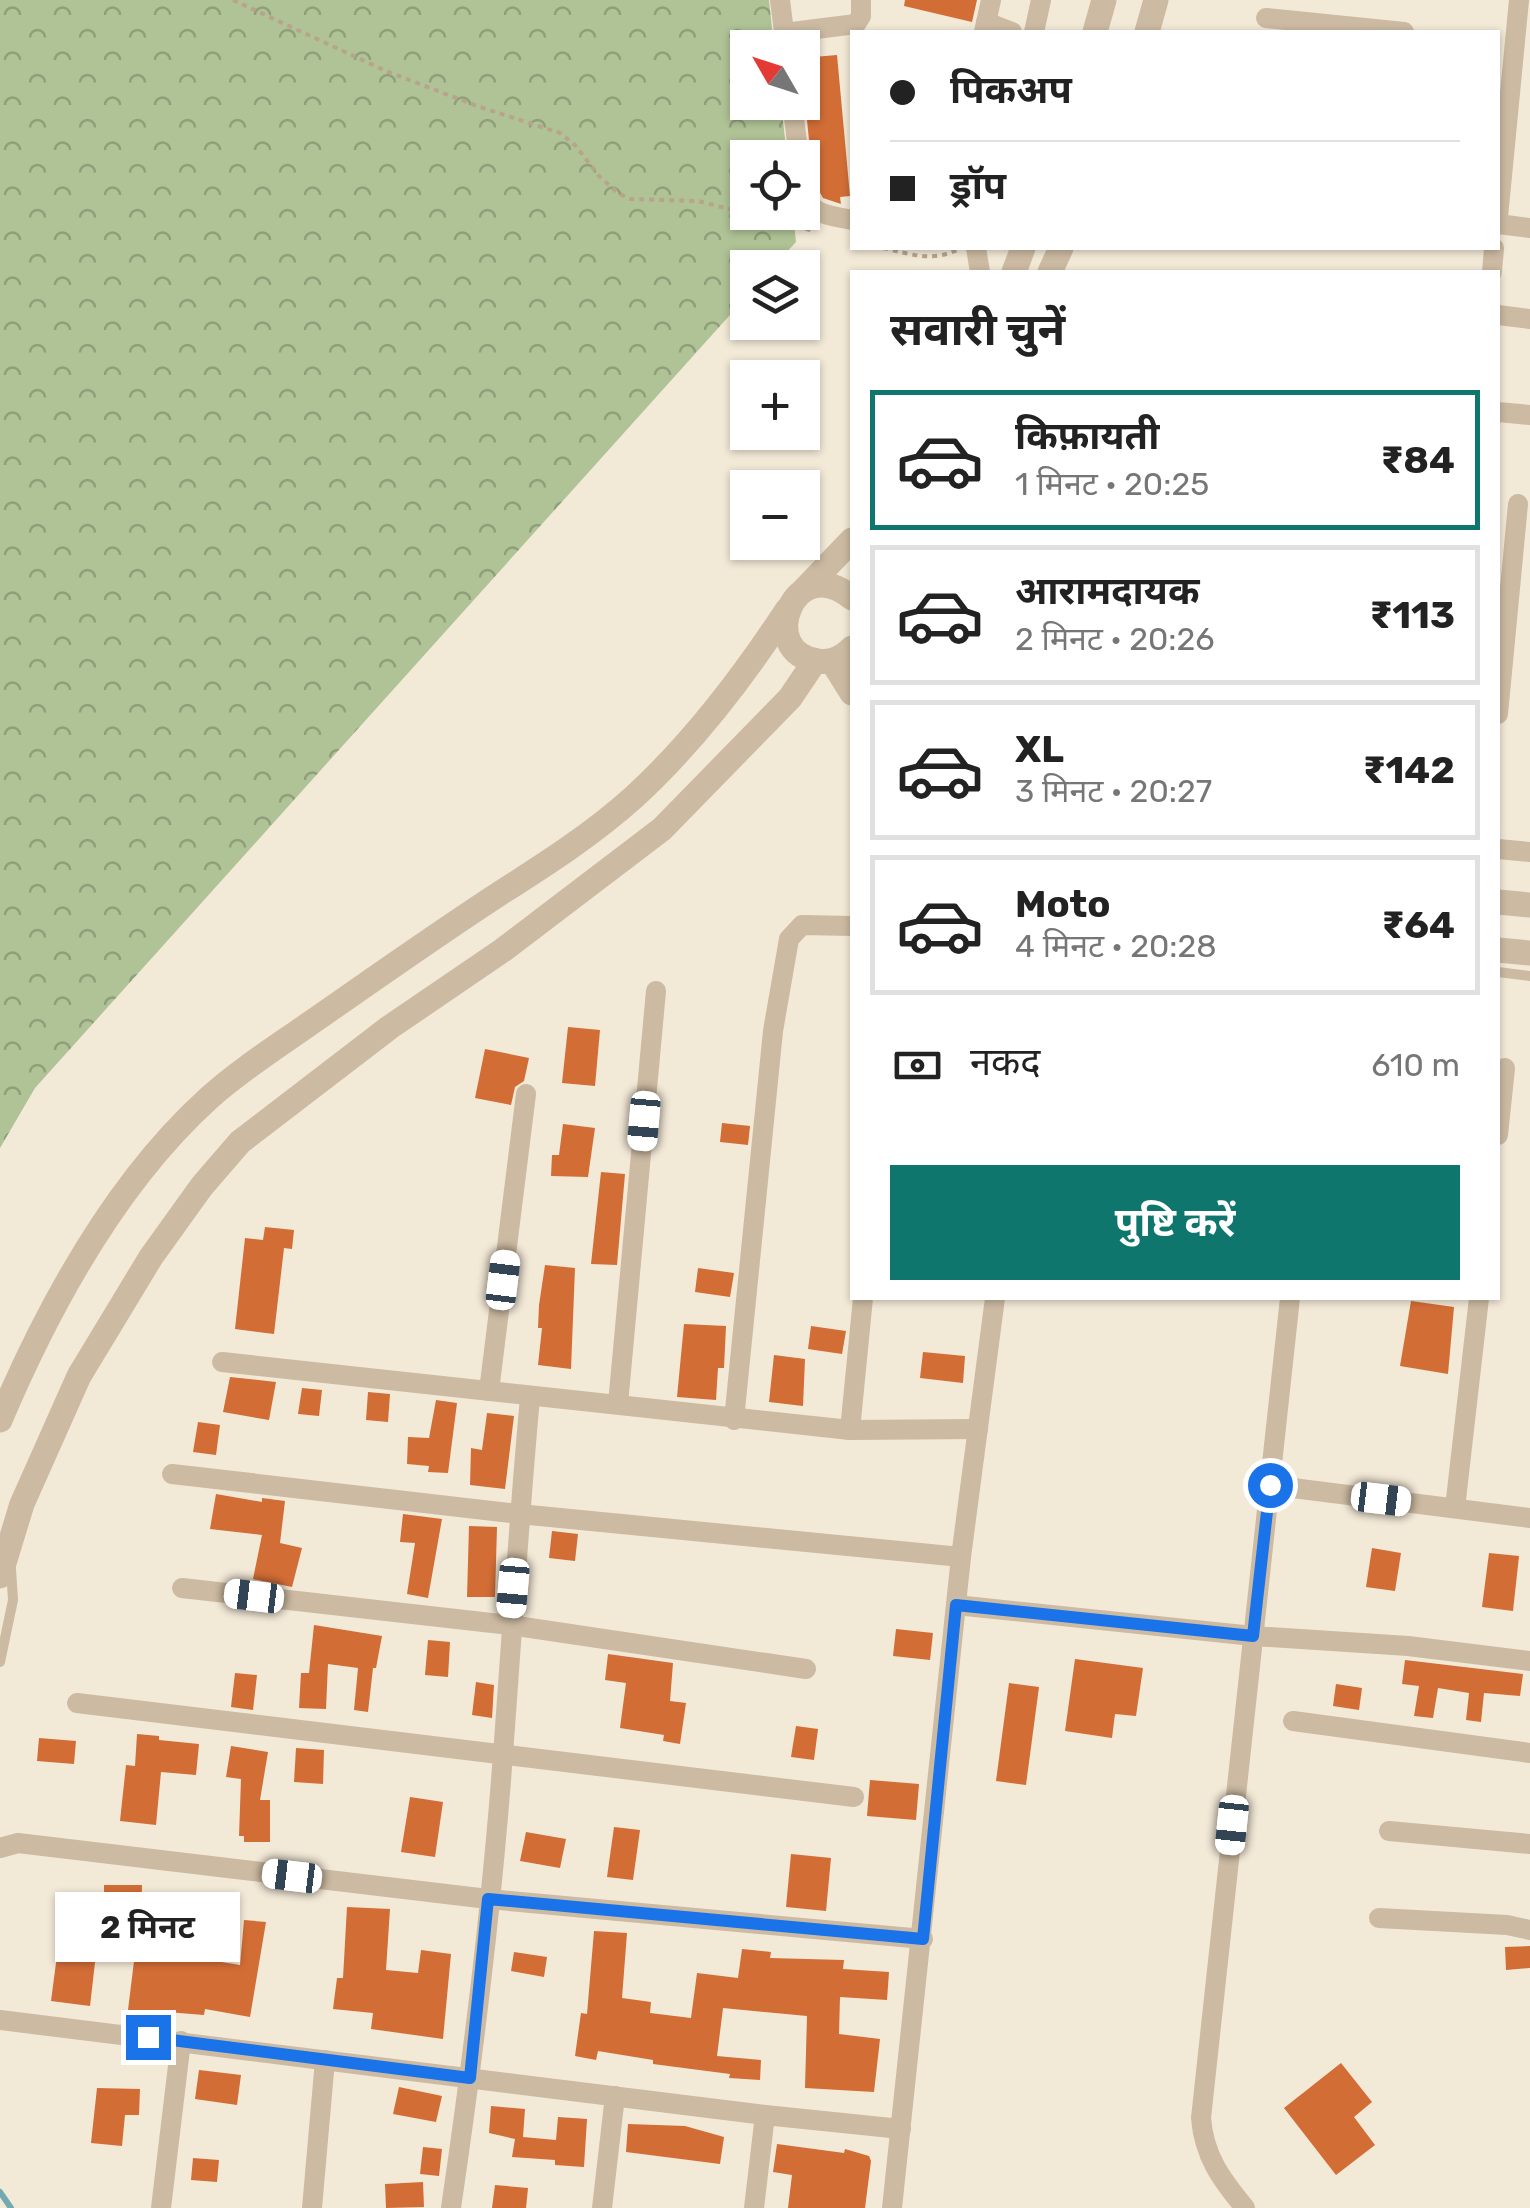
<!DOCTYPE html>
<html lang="hi">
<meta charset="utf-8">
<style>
:root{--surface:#fff;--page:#f2f2f2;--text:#222;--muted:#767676;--line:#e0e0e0;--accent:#0f766e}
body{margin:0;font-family:Rubik,"Noto Sans Devanagari",sans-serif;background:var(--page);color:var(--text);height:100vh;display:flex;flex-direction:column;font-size:38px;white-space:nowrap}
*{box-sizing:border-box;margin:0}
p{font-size:32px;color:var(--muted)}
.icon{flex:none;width:55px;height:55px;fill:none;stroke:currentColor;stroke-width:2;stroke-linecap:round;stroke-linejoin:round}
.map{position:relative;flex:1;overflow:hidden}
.panel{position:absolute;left:850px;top:270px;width:650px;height:1030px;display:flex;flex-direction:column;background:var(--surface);border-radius:0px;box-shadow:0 2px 8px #0004}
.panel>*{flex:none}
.banner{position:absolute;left:850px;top:30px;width:650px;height:220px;border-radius:0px;box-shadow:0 2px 8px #0004;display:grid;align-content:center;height:220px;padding:0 40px;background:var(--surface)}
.needle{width:65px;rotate:309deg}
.controls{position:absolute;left:730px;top:30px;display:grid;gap:20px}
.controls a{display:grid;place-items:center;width:90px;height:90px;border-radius:0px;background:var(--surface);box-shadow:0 2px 8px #0004;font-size:50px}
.end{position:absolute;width:45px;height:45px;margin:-22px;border:12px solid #1a73e8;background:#fff;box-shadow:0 0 0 5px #fff}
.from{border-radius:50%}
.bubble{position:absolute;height:70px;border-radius:0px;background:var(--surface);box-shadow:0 2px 8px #0004;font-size:32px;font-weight:700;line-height:70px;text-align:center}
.car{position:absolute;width:30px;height:60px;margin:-30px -15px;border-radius:12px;box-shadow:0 0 8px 2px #0007;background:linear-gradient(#fff 24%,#345 0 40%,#fff 0 76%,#345 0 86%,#fff 0)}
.banner b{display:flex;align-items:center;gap:35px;height:95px;font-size:38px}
.banner b+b{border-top:2px solid var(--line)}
.banner i{width:25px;height:25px;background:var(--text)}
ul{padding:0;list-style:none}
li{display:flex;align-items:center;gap:30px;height:140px;margin:0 20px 15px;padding:0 20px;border:5px solid var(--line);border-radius:0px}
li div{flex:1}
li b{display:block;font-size:38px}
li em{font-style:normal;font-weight:700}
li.selected{border-color:var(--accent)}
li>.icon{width:90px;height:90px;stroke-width:1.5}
h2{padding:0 40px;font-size:45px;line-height:120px}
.pay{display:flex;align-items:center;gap:25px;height:110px;padding:0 40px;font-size:38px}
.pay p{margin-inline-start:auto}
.primary-button{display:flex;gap:20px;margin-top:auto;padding:20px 40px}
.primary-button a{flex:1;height:115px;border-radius:0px;background:var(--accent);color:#fff;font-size:40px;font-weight:700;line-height:115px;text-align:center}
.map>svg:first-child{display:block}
.forest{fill:url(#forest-crowns)}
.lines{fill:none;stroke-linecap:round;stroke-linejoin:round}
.stream{stroke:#73a9b3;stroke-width:6}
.building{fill:#d26d36}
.path{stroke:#b8a48c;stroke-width:4;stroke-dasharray:5 5;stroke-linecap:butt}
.service{stroke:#ccbaa2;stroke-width:10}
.minor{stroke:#ccbaa2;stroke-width:20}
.tertiary{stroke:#ccbaa2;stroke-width:25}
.route{stroke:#1a73e8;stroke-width:12}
</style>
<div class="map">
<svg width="1530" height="2208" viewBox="0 0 1530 2208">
<defs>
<pattern id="forest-crowns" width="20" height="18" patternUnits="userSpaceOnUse" patternTransform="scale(2.5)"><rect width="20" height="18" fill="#afc396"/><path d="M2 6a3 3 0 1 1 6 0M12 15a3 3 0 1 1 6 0" fill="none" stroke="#8f9f7a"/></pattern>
</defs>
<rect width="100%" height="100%" fill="#f3e9d7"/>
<polygon class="forest" points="0,0 769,0 774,47 748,48 748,102 781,103 787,157 748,158 748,212 793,213 796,242 773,267 748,268 747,296 35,1088 0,1148"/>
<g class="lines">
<polyline class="stream" points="0,2192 11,2208"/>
</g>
<g class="building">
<polygon points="905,0 977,0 972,22 904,6"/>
<polygon points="837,55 850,196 840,197 841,204 823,198 813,180 802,70 802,58"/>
<polygon points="568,1027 600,1030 595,1086 562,1083"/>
<polygon points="485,1049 529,1058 524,1081 515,1087 511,1105 475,1098"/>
<polygon points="722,1123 750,1126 748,1145 720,1142"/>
<polygon points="563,1124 595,1128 588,1177 551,1176 552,1155 559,1155"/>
<polygon points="601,1172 625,1174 617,1265 591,1264"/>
<polygon points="265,1227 294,1230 292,1249 284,1248 274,1334 235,1329 245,1238 263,1240"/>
<polygon points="545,1265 575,1268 571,1369 538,1365 542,1328 538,1328 539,1305"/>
<polygon points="698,1268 734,1273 730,1297 695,1292"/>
<polygon points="1411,1301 1454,1307 1448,1374 1400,1366"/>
<polygon points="684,1324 726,1326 724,1368 718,1368 716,1400 677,1397"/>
<polygon points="811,1326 846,1331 842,1354 808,1349"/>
<polygon points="923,1352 965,1356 963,1383 920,1378"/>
<polygon points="774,1355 805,1359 803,1406 769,1402"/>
<polygon points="230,1377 276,1382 269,1420 223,1412"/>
<polygon points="302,1388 322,1390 319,1416 298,1414"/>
<polygon points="368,1392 390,1394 388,1422 366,1420"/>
<polygon points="436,1400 457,1403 448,1473 428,1472 429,1466 407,1464 408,1437 429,1438"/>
<polygon points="487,1413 514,1416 505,1489 470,1485 471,1448 482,1450"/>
<polygon points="198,1422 220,1425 216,1455 193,1452"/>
<polygon points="216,1494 262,1502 262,1498 285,1501 280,1543 302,1548 292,1587 253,1579 262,1535 210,1529"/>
<polygon points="403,1514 442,1519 428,1598 407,1594 415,1543 400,1542"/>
<polygon points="469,1526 497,1527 495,1597 467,1597"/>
<polygon points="552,1531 578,1534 575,1561 549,1558"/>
<polygon points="1372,1548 1401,1553 1395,1591 1366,1587"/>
<polygon points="1489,1553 1519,1556 1513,1611 1482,1607"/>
<polygon points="314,1625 382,1636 376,1668 373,1668 368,1712 354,1710 358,1668 328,1664 326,1709 299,1708 301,1673 309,1673"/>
<polygon points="896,1629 933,1633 930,1660 893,1656"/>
<polygon points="428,1640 450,1642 448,1677 425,1675"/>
<polygon points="608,1654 673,1663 670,1701 686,1703 680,1744 663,1741 664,1735 620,1728 626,1683 605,1680"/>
<polygon points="1075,1659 1143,1668 1136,1716 1115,1714 1112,1738 1065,1731"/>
<polygon points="1405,1660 1523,1674 1520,1696 1484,1693 1481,1722 1466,1720 1469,1693 1438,1688 1433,1718 1414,1716 1419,1686 1402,1684"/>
<polygon points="235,1673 257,1675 253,1710 231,1707"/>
<polygon points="476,1682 494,1685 492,1718 472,1715"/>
<polygon points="1009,1683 1039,1687 1026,1785 996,1781"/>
<polygon points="1336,1684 1362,1688 1359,1710 1333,1706"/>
<polygon points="796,1726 818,1729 814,1760 791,1757"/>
<polygon points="137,1734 159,1736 159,1740 199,1744 196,1775 161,1772 156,1825 120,1821 126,1765 135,1766"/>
<polygon points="39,1738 76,1741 74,1764 37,1761"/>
<polygon points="231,1746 268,1752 260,1800 270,1800 270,1842 244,1842 244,1836 239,1836 241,1779 226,1777"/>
<polygon points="296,1748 324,1750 323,1784 294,1782"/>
<polygon points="870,1780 919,1784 916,1820 867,1816"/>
<polygon points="410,1797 443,1802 435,1857 401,1852"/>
<polygon points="614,1827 640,1830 633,1880 607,1877"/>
<polygon points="526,1832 566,1839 560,1868 520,1861"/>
<polygon points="791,1854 831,1858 826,1911 786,1907"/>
<polygon points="104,1885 142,1885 141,1935 104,1935"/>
<polygon points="347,1907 390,1909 386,1970 418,1973 421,1950 451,1954 443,2039 371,2029 373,2013 333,2009 337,1978 343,1978"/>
<polygon points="244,1920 266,1922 250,2017 205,2009 204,2015 167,2012 167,2015 128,2010 135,1953 177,1958 177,1951 209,1954 209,1960 240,1965"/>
<polygon points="594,1931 627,1933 622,1998 651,2002 650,2013 691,2018 697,1973 738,1978 742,1949 771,1952 770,1958 844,1960 843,1969 889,1972 887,2000 840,1997 839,2034 880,2039 874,2092 805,2088 807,2016 723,2008 717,2056 761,2060 760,2080 729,2078 730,2074 653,2064 653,2060 598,2051 596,2060 575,2056 581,2013 587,2014"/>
<polygon points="59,1940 97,1945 90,2006 51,2001"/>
<polygon points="1530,1946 1530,1968 1506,1970 1505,1947"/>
<polygon points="514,1952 547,1957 544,1977 511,1971"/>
<polygon points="1341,2063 1372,2102 1354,2117 1375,2145 1336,2175 1284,2108"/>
<polygon points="199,2070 241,2075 237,2105 195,2099"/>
<polygon points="399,2087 442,2096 436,2122 393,2114"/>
<polygon points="97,2088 140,2089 139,2115 125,2115 122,2146 91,2143"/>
<polygon points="491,2106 525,2109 523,2137 556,2140 558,2117 587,2119 584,2167 555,2165 555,2160 512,2157 515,2139 489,2133"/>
<polygon points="628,2124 685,2126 724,2137 720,2164 626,2152"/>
<polygon points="777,2144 844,2153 845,2149 869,2156 871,2161 865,2208 788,2208 792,2175 773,2172"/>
<polygon points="423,2147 442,2149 439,2176 420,2174"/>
<polygon points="193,2158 219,2160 217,2182 191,2180"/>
<polygon points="423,2182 424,2207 386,2208 385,2184"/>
<polygon points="495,2185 528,2188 526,2208 492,2208"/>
</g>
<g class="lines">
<g class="path">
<polyline points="233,0 386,71 477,106 560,133 575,145 599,176 618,193 630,199 698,201 814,231"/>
<path d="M883,248C910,254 931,262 957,250"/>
</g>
<g class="service">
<polyline points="1498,972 1530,976"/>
<polyline points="0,1662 13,1600 11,1569"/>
</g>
<g class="minor">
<polyline points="780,0 786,48"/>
<polyline points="1266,18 1404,32"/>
<polyline points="986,22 1012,32"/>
<polyline points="984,32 991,0"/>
<polyline points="1034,32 1041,0"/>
<polyline points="784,33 856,24 861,16 861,0"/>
<polyline points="792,102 799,158"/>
<path d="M802,188C810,216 828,215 852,220"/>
<polyline points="1498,217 1519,0"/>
<polyline points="1498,224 1530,228"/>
<polyline points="976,248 980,272"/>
<polyline points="1492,272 1494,248"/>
<polyline points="1498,315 1530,319"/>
<polyline points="1498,412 1530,415"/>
<polyline points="1498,714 1518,504"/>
<polyline points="1498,849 1530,852"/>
<polyline points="1498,1135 1505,1068"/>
<polyline points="222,1362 850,1430 978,1429"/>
<polyline points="489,1391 526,1094"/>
<polyline points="618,1404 656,991"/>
<polyline points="734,1420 773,1031 789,939 802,925 852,926"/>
<polyline points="850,1430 863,1298"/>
<polyline points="172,1474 519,1514 961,1557"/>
<polyline points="1269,1485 1530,1518"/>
<polyline points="1455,1508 1479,1298"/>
<polyline points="182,1588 510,1625 806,1669"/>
<polyline points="956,1605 1253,1636 1408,1646 1530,1661"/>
<polyline points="77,1703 854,1797"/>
<polyline points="1293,1721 1530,1753"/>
<polyline points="1389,1831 1530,1844"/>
<polyline points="0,1848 18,1843 488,1899 923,1939"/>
<polyline points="1379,1918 1507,1925 1530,1930"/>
<polyline points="0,2020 765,2115 901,2129"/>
<polyline points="161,2208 181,2041"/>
<polyline points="312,2208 325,2060"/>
<path d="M451,2208C473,2058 492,1906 503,1754C512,1635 519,1516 530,1398"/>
<polyline points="602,2208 615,2096"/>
<polyline points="754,2208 765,2115"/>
<polyline points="892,2208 961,1557 995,1298"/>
<path d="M1245,2208C1221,2179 1204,2156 1201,2118L1290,1298"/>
</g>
<g class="tertiary">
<polyline points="1095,32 1104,0"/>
<polyline points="1147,32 1156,0"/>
<polyline points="1014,272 1023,248"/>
<polyline points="1050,272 1061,248"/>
<polyline points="805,589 852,540"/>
<path d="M852,598C794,549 755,653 818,661C831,663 843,657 852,648"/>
<polyline points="832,661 852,693"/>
<polyline points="1498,902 1530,905"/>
<polyline points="1498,950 1530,953"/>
<path d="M0,1420C48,1307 117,1181 209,1098C240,1070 278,1046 312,1022C374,979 436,935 499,894C546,864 593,834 634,797C694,742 743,677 787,610"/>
<polyline points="0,1576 22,1504 79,1376 151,1257 202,1186 240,1142 390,1027 503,950 662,829 790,698 815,661"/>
</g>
</g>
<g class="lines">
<polyline class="route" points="148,2037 470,2078 488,1899 923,1939 956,1605 1253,1636 1270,1485"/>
</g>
</svg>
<div class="controls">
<a><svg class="needle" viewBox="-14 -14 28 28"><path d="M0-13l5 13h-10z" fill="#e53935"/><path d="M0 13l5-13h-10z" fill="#767676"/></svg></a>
<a><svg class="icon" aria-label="locate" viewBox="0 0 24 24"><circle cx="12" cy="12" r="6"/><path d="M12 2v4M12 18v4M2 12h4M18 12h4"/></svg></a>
<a><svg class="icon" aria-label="layers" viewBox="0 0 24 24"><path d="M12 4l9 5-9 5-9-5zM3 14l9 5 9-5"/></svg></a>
<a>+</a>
<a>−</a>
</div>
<i class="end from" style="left:1270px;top:1485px"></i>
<i class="end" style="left:148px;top:2037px"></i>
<div class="bubble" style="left:55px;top:1892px;width:185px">2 मिनट</div>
<i class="car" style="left:644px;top:1121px;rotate:185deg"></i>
<i class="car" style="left:503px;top:1280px;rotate:7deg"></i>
<i class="car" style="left:1381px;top:1499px;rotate:97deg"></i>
<i class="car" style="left:513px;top:1588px;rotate:185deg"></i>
<i class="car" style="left:254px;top:1596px;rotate:277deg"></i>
<i class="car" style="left:1232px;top:1825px;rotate:186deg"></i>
<i class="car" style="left:292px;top:1876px;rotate:277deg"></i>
<div class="banner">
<b><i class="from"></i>पिकअप</b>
<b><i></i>ड्रॉप</b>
</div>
<section class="panel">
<h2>सवारी चुनें</h2>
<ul>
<li class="selected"><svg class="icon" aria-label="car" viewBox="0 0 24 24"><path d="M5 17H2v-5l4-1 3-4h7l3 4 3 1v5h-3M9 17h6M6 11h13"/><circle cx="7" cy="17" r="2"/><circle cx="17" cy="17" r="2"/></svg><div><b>किफ़ायती</b><p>1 मिनट · 20:25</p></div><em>₹84</em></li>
<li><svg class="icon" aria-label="car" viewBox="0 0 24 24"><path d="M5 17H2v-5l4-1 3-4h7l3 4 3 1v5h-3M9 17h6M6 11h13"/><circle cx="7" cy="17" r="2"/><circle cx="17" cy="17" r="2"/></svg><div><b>आरामदायक</b><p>2 मिनट · 20:26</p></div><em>₹113</em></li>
<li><svg class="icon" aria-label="car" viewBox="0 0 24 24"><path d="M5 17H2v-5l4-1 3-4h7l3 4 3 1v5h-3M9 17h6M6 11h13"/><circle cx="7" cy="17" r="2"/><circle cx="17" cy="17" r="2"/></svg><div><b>XL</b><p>3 मिनट · 20:27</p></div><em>₹142</em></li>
<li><svg class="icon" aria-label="car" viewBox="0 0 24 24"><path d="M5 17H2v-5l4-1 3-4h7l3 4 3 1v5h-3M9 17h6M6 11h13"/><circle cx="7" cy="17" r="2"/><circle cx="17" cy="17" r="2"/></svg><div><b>Moto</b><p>4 मिनट · 20:28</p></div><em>₹64</em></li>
</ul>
<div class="pay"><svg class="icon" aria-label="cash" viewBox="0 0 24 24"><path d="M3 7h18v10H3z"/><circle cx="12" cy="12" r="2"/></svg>नकद<p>610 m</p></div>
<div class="primary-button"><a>पुष्टि करें</a></div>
</section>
</div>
